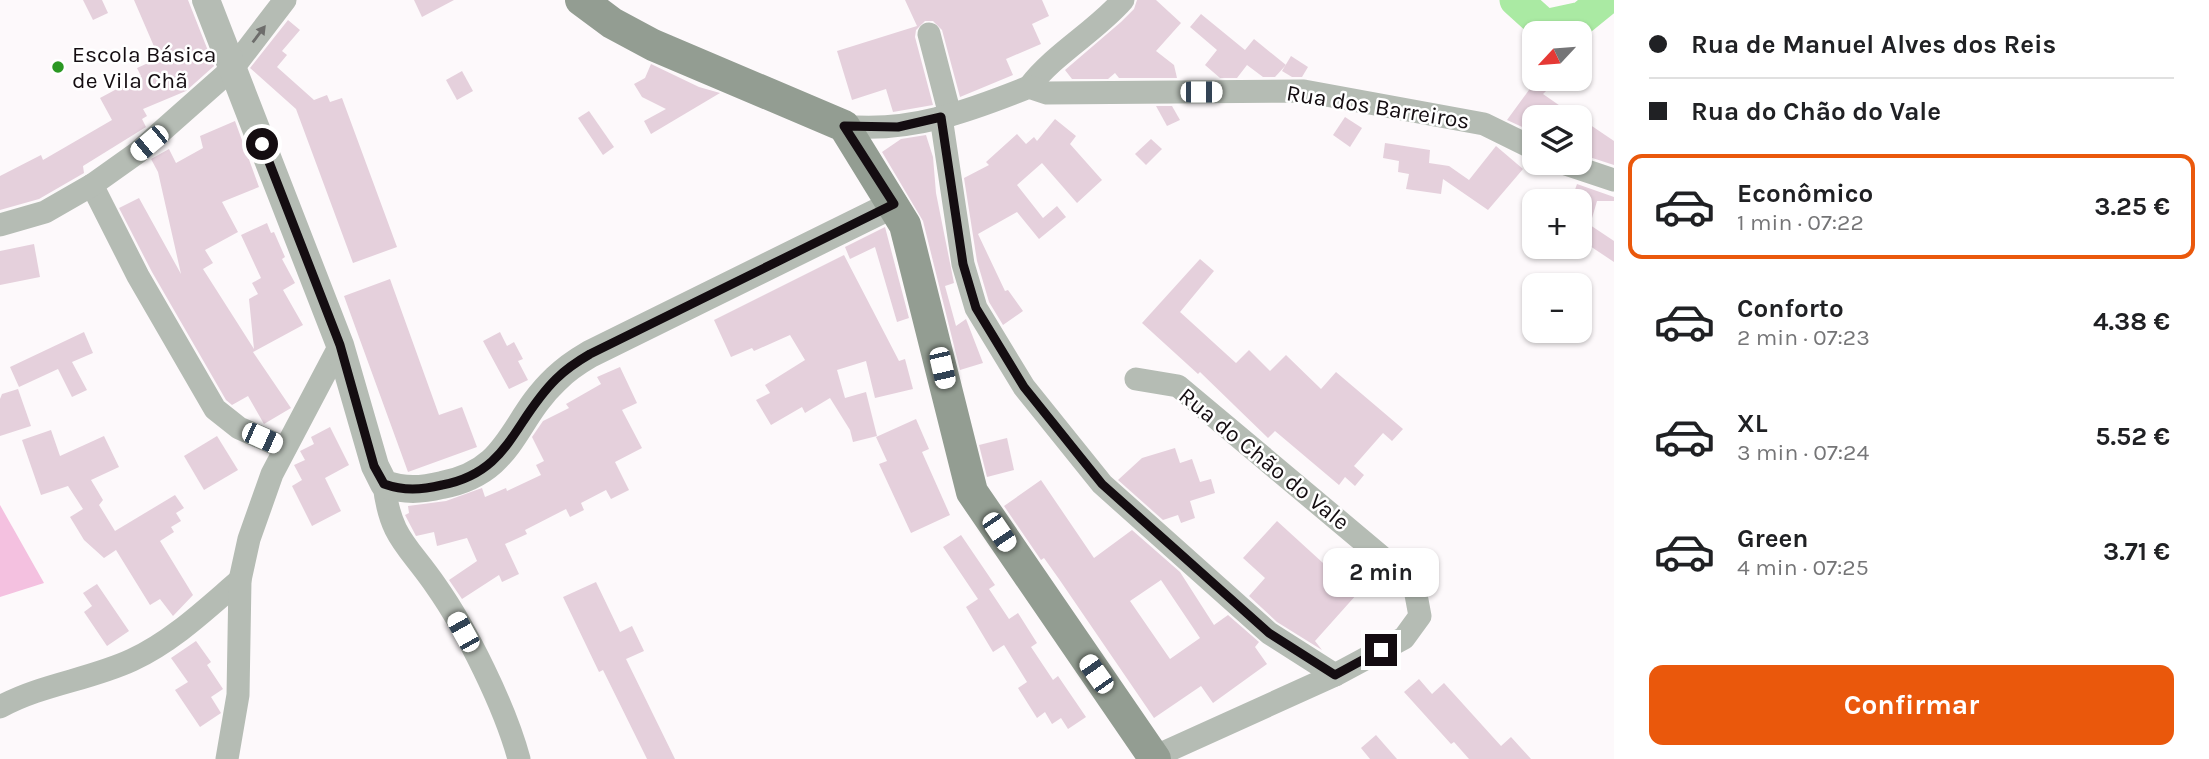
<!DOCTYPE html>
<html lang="pt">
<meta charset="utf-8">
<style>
:root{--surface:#fff;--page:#f2f2f2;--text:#202124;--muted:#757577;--line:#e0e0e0;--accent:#ea580c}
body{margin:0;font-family:Karla,sans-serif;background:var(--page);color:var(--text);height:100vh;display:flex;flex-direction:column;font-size:26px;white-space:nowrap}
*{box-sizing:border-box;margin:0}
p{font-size:23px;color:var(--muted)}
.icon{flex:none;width:38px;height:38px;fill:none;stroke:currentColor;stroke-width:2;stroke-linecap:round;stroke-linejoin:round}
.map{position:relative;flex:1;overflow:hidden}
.side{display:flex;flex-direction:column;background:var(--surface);width:595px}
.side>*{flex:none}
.banner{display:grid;align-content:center;height:154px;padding:0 35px;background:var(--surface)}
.needle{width:46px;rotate:244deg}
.buttons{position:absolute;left:1522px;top:21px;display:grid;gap:14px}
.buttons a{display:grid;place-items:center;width:70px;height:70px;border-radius:14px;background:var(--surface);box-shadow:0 2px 5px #0004;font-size:35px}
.end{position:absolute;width:32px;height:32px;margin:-16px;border:9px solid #140d11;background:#fff;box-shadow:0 0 0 4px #fff}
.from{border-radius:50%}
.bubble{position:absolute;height:49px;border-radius:14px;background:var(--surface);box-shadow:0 2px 5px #0004;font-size:23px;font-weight:700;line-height:49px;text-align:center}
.car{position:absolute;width:21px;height:42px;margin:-21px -10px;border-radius:9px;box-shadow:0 0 5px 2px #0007;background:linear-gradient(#fff 24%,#345 0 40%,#fff 0 76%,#345 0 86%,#fff 0)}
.banner b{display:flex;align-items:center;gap:24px;height:66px;font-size:26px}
.banner b+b{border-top:2px solid var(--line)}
.banner i{width:18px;height:18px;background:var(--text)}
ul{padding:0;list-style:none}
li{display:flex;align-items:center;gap:21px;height:105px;margin:0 14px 10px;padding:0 21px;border:4px solid transparent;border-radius:14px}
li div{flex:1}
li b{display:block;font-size:26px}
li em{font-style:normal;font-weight:700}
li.selected{border-color:var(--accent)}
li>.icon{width:63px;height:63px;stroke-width:1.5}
.action{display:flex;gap:14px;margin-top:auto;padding:14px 35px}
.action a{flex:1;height:80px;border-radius:14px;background:var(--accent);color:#fff;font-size:28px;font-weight:700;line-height:80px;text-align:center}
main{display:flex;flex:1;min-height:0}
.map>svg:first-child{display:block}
.green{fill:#f4c1e0}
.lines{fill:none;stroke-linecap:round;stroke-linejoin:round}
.river{stroke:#aaeaa3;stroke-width:33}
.building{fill:#e5d0dc;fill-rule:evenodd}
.minor{stroke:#b5bcb4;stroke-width:23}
.tertiary{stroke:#b5bcb4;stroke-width:28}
.secondary{stroke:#939d92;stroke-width:32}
.oneway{fill:#6d6d6b}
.route{stroke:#140d11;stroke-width:9}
.poi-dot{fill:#2b9823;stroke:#fff;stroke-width:2.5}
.labels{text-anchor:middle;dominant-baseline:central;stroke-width:5;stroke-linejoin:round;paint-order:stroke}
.poi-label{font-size:23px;fill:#140d11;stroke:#fff;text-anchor:start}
.street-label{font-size:23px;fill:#140d11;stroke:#fff}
</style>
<main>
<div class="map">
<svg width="1614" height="759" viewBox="0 0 1614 759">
<rect width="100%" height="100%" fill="#fdf9fb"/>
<polygon class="green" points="0,505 44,583 0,597"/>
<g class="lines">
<polyline class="river" points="1516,0 1545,26 1582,18 1604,0"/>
</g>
<g class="building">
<polygon points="83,0 102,0 108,13 93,20"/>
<polygon points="134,0 188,0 214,66 186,91 143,109 147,116 142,119 146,127 83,166 84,173 39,199 0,210 0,176 41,155 43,160 112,120 100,98 141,76 137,68 159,58"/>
<polygon points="414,0 454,0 422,17"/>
<polygon points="905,0 1042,0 1049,16 1032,24 1041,44 1006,59 1013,75 960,97 942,30 933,21 925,21 916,30 915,37 933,105 893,112 886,89 852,100 837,51 917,26"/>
<polygon points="1137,0 1156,0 1181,23 1156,51 1174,65 1177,78 1119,78 1115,73 1108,79 1072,79 1065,70 1121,22 1134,9"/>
<polygon points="1201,14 1245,50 1254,39 1286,65 1275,77 1263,77 1247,65 1237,78 1220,78 1205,65 1217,50 1190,27"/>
<polygon points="288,20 300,30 282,51 287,55 277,67 314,100 327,95 330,102 342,98 397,247 353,263 296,109 250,68"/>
<polygon points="1291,56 1308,67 1302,77 1292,77 1282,71"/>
<polygon points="651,64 699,87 720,93 651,134 644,121 666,109 642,97 634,84 645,78"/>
<polygon points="462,71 473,91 457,100 446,80"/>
<polygon points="1537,79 1558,79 1543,94 1576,117 1535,117 1535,133 1507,120"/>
<polygon points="1156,106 1172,106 1180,120 1167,126"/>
<polygon points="589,111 614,147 603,155 578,118"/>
<polygon points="1345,117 1362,128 1350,147 1333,135"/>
<polygon points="1580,118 1614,141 1614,165 1580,154"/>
<polygon points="1055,119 1076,136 1070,144 1102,180 1077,203 1042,163 1017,185 1043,218 1057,206 1066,217 1039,239 1017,212 978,234 1005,291 1008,290 1023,311 1003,325 989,302 977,261 964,178 989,165 986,162 1017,134 1026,144 1034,137 1037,141"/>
<polygon points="235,121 259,187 222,202 238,232 205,250 213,263 203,269 254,349 249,299 258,294 252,283 261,278 241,235 267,223 271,233 274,232 285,257 282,259 295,283 283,290 303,325 253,352 291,408 264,424 248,396 232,405 226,400 152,272 119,208 139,198 181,274 158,172 151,159 169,149 176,163 203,148 200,136"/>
<polygon points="926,135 933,157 936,193 954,283 945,286 956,326 966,319 983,363 960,370 923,221 882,152 901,139"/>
<polygon points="1151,139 1162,149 1146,165 1135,154"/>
<polygon points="1385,143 1430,150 1429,163 1449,166 1469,180 1496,146 1523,169 1488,210 1443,179 1441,194 1406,189 1409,174 1398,172 1399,161 1383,158"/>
<polygon points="1577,184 1614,197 1614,201 1597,201 1590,225 1614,241 1614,262 1584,242 1580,244 1580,201 1571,201"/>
<polygon points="885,227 909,318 897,322 875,247 850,259 845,247"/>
<polygon points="34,244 40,277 0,285 0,251"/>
<polygon points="844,255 899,361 905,359 913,389 875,398 866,361 837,370 845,398 866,392 877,436 853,442 850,430 830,398 805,413 802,407 771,425 756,400 770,393 765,385 805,360 790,335 754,351 752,348 731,357 714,320"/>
<polygon points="1200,259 1214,271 1180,312 1236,363 1249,350 1270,371 1286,355 1321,389 1336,372 1403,429 1392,441 1383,433 1354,466 1364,475 1355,486 1345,477 1339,485 1275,431 1268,438 1200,372 1198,374 1142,323"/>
<polygon points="390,279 439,415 462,407 477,447 408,472 344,296"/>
<polygon points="84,332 93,353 72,362 87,390 72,397 58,369 19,387 10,367"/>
<polygon points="500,332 507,346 514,342 523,359 518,361 528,380 509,389 483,341"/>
<polygon points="620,367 637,403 622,410 642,448 615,462 629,490 611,499 606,490 581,503 584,510 570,517 566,509 525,530 527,534 505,544 519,574 502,582 499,575 462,599 449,580 477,561 467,538 437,546 434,532 416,536 405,515 409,513 408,506 446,501 482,488 485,497 506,488 507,491 541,475 536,465 544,461 532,437 543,421 569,408 566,404 601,384 597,377"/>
<polygon points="18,389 31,426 0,436 0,399 2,394"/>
<polygon points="916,419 929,449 922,452 950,515 911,533 879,464 887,461 876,437"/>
<polygon points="330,427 349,465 325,478 341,511 312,526 292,486 302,480 294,465 305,460 300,451 314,444 311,437"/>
<polygon points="51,430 60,456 104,436 119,467 91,480 103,500 99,505 115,531 175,495 184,508 176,513 181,521 171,527 174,532 160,541 193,595 173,616 160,599 150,605 116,550 104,558 84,540 70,517 83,509 68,486 41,495 22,440"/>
<polygon points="217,436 238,470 204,490 184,456"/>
<polygon points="1007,438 1014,470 987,477 979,445"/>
<polygon points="1175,448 1180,463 1192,459 1200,482 1211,479 1215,493 1190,501 1195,518 1181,523 1178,515 1163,520 1118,480 1142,458"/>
<path d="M1041,480L1094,558L1132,530L1180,572L1214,625L1228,615L1259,642L1255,647L1267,664L1213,703L1201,686L1154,718L1059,579L1044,558L1041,560L1004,506ZM1161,580L1200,638L1170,659L1130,601Z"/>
<polygon points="1277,521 1357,594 1315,641 1322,650 1277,622 1249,596 1265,578 1243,558"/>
<polygon points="961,535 995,585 989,589 1009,619 1018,613 1037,643 1031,647 1053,680 1058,676 1086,717 1068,729 1061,718 1052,724 1045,712 1037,718 1018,688 1027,682 1004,645 993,652 966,607 978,599 943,547"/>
<polygon points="596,582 620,632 632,626 644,651 626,659 675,759 647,759 603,670 599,672 563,597"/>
<polygon points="97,584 129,631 107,646 84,612 92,606 83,593"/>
<polygon points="196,641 211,662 207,665 223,689 211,697 221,713 200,727 175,690 188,682 171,658"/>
<polygon points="1419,679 1432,694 1444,683 1501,746 1511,737 1531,759 1469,759 1454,742 1451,744 1404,692"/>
<polygon points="1376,735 1397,759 1370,759 1361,748"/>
</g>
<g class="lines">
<g class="minor">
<polyline points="929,34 950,115"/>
<path d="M1029,87C1055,53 1095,32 1123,0"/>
<polyline points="941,117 963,264 976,308 1024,387 1102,484 1269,633 1335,675"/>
<path d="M844,126C910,133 969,111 1029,87L1047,93L1304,91L1484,124L1535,149"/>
<polyline points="1563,163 1614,180"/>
<polyline points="92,185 138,276 215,409 239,428 285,448"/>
<polyline points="0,225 45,212 92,185 137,153 233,68 285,0"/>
<polyline points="1136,379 1178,386 1414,584 1420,616 1404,638 1335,675 1154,757"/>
<path d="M384,484C390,538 408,545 436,586C467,630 505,707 519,759"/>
<path d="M0,707C42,684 89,680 132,660C173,641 206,609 240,580"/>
<polyline points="227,759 238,695 240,580 249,539 272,474 340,345"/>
</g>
<path class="tertiary" d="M206,0L340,345L375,466L384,484C405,491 421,490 442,485C513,471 511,421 556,379C566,369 578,361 590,354L894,204"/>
<polyline class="secondary" points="581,0 612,23 653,45 844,126 905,225 972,492 1155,759"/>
</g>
<defs><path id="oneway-solid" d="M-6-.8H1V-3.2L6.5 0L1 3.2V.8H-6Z" transform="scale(1.75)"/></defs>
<use class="oneway" href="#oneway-solid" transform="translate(259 34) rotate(-53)"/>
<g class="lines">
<path class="route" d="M262,144L340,345L374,466L384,484C404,491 421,490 442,485C510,472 513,421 556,379C566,369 578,361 590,354L894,204L844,126L898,127L941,117L963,264L976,308L1024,387L1102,484L1269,633L1335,675L1381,650"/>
</g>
<circle class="poi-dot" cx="58" cy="67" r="7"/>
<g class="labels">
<g class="poi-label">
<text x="72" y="54">Escola Básica<tspan x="72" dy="26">de Vila Chã</tspan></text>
</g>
<g class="street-label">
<text transform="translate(1378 107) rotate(9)">Rua dos Barreiros</text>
<text transform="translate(1264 459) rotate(39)">Rua do Chão do Vale</text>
</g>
</g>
</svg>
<div class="buttons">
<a><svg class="needle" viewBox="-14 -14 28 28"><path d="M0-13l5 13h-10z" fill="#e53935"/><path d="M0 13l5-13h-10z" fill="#757577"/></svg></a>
<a><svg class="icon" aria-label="layers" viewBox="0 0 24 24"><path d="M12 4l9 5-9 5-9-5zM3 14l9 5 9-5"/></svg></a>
<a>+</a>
<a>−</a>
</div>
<i class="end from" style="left:262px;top:144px"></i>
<i class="end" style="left:1381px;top:650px"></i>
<div class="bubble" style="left:1323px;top:548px;width:116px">2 min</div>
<i class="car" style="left:1201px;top:92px;rotate:90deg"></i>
<i class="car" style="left:149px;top:143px;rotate:230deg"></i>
<i class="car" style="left:942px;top:368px;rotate:167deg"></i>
<i class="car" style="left:262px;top:438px;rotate:114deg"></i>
<i class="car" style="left:999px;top:532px;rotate:146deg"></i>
<i class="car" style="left:463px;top:632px;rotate:331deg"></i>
<i class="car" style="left:1096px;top:674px;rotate:325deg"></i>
</div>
<section class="side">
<div class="banner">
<b><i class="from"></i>Rua de Manuel Alves dos Reis</b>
<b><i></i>Rua do Chão do Vale</b>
</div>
<ul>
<li class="selected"><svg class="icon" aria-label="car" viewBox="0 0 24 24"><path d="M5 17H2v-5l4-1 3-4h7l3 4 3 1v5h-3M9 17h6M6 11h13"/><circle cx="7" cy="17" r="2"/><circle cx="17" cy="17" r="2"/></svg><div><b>Econômico</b><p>1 min · 07:22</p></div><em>3.25 €</em></li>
<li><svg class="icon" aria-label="car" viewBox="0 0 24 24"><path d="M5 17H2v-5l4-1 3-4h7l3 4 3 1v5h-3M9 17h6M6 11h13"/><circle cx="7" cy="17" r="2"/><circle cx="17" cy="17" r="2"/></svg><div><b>Conforto</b><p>2 min · 07:23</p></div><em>4.38 €</em></li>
<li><svg class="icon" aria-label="car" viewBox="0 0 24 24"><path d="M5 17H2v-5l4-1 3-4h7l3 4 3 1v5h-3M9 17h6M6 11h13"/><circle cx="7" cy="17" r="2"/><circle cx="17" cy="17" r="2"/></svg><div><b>XL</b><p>3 min · 07:24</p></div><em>5.52 €</em></li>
<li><svg class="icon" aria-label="car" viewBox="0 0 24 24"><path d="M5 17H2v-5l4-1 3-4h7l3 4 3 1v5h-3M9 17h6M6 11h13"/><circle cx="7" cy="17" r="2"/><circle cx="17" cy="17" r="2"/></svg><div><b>Green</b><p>4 min · 07:25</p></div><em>3.71 €</em></li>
</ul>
<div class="action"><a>Confirmar</a></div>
</section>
</main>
